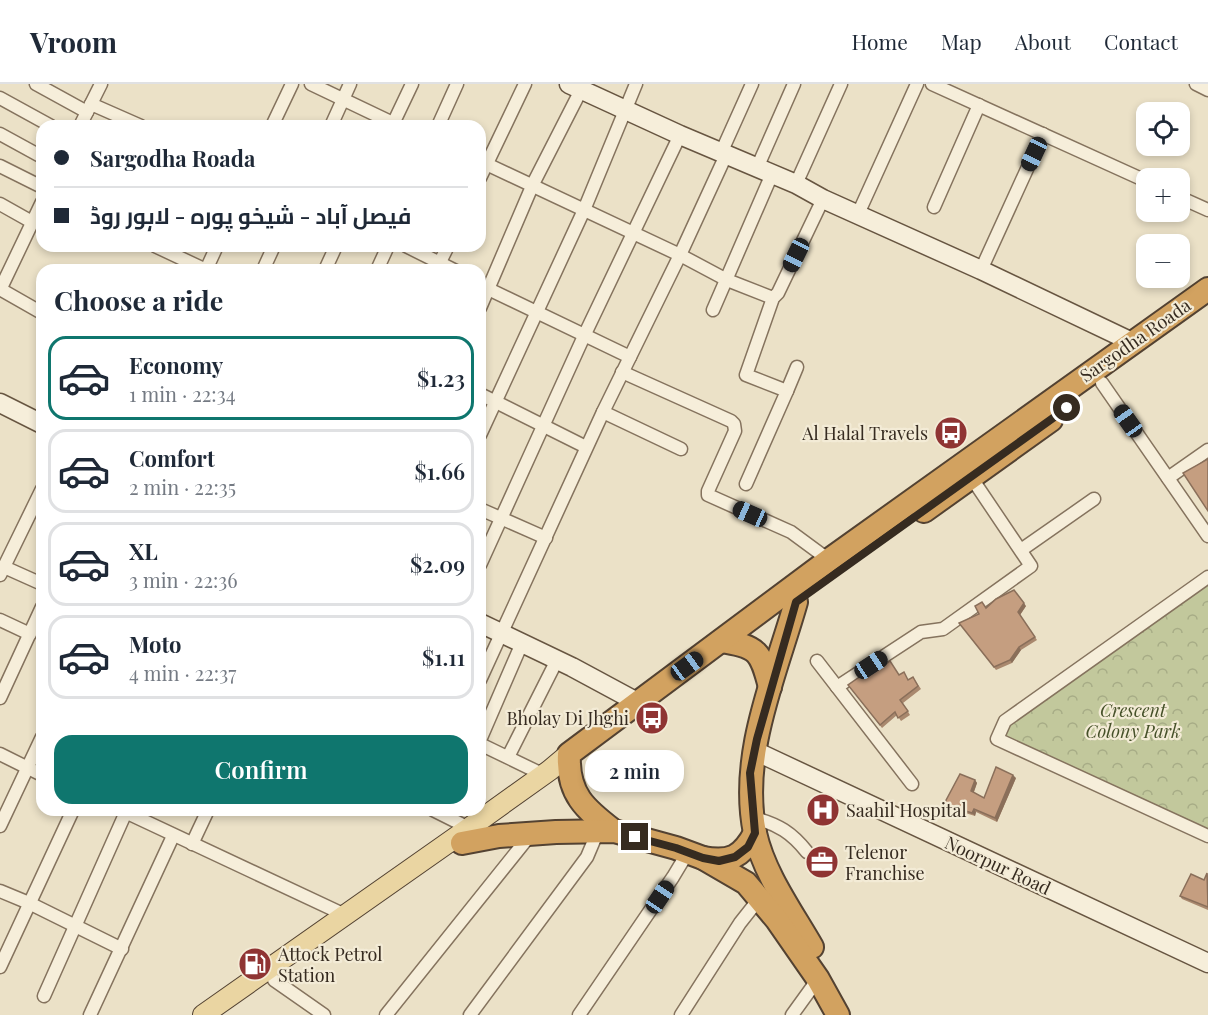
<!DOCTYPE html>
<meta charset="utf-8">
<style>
:root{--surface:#fff;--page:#f6f6f7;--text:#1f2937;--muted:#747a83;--line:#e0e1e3;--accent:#0f766e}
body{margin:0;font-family:"Playfair Display",Cairo,serif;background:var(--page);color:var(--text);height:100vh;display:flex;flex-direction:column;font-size:22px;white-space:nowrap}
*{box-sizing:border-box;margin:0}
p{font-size:20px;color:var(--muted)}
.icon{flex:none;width:33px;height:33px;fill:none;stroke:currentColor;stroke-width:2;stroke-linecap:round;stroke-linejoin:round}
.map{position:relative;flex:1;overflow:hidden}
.drawer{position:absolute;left:36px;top:180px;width:450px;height:552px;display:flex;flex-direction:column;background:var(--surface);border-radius:18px;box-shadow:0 3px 9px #0003}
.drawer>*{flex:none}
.banner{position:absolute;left:36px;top:36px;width:450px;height:132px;border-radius:18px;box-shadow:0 3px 9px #0003;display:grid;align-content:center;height:132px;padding:0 18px;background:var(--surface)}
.fabs{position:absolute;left:1136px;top:18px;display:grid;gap:12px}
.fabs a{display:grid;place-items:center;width:54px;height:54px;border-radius:12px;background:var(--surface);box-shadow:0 3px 9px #0003;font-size:30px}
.end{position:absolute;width:27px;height:27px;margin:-14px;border:8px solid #362b20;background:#fff;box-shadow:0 0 0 3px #fff}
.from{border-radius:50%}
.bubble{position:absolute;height:42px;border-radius:18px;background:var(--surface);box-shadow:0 3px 9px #0003;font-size:20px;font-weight:600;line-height:42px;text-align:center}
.car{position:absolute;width:18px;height:36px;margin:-18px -9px;border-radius:8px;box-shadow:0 0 4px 2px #0007;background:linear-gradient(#222 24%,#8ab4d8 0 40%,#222 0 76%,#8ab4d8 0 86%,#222 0)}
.banner b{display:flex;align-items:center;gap:21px;height:57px;font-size:22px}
.banner b+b{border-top:2px solid var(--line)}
.banner i{width:15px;height:15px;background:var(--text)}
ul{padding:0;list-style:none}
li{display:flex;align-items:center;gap:18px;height:84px;margin:0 12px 9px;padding:0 6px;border:3px solid var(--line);border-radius:18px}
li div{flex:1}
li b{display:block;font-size:22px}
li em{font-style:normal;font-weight:600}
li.on{border-color:var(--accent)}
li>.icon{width:54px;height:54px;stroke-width:1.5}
h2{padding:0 18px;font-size:27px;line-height:72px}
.primary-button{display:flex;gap:12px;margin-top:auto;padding:12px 18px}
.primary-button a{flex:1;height:69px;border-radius:18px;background:var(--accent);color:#fff;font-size:24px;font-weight:600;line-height:69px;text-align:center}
header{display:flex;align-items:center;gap:36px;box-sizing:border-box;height:84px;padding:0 30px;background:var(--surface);border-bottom:2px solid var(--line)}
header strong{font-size:28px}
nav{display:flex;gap:33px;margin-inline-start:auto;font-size:21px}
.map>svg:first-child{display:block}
.park{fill:url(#park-crowns)}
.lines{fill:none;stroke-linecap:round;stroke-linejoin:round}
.street-casing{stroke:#85735e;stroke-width:15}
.secondary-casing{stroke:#675541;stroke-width:21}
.primary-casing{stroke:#534232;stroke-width:22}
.highway-casing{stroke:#534232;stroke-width:26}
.street{stroke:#f6eeda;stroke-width:12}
.secondary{stroke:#f6eeda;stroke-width:18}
.primary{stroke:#ead5a2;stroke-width:20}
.highway{stroke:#d2a260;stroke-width:22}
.wall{fill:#a9886e}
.shaded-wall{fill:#8a6f5a}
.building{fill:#c59e80;stroke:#8a6f5a;stroke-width:1.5}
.route{stroke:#362b20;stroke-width:8}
.labels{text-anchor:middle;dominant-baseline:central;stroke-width:4.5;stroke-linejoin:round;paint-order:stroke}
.street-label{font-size:18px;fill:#362b20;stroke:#f3ebd6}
.poi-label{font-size:18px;fill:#362b20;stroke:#f3ebd6;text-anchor:start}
.park-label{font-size:18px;font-style:italic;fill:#465129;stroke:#f3ebd6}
</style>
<header>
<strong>Vroom</strong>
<nav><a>Home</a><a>Map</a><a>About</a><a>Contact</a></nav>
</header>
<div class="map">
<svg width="1208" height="931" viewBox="0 0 1208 931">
<defs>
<pattern id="park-crowns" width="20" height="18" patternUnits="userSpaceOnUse" patternTransform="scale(1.5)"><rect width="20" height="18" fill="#c2c89c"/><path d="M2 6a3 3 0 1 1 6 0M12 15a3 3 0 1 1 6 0" fill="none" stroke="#a7ac86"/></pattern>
</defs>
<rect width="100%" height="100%" fill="#ebe1c7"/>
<polygon class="park" points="1208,493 1208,752 998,655 1005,637"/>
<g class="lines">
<defs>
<g id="street">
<polyline points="36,0 87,28"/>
<polyline points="311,0 399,42"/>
<polyline points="932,0 1146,97"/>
<polyline points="1196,0 1208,6"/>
<polyline points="0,14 51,42"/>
<polyline points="91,20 141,42"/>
<polyline points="80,42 101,0"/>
<polyline points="272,42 292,0"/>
<polyline points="331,42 350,0"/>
<polyline points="392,42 412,0"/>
<polyline points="438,42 457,0"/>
<polyline points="0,50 42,73"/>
<polyline points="721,69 752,0"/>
<polyline points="480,77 680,171 727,196 773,214"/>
<polyline points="0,82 42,103"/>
<polyline points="757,84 794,0"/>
<polyline points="480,94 525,0"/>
<polyline points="796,100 841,0"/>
<polyline points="1179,113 1208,126"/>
<polyline points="0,120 32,138"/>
<polyline points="934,123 979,21"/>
<polyline points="858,130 917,0"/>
<polyline points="155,162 206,186"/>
<polyline points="406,162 454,186"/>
<polyline points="206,186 217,162"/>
<polyline points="263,186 274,162"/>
<polyline points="325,186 336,162"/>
<polyline points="377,186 388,162"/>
<polyline points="436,186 448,162"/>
<polyline points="981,186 1043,50"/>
<polyline points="480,201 630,273"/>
<polyline points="0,205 42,229"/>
<polyline points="0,206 42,118"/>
<polyline points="480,224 533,100 581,6"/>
<polyline points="713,226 772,90"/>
<polyline points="622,288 731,337 734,340 735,347 708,407 708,411 791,448 829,476"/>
<polyline points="1102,299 1208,452"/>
<polyline points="787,307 797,283"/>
<polyline points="480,310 586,363"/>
<polyline points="603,328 681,365"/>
<polyline points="480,351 584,126 636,0"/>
<polyline points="1168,394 1208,366"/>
<polyline points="746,400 787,307 746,291 773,214 778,209 823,115"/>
<polyline points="480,425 546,454"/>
<polyline points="1021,466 1094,415"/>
<polyline points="480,481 584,252 680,51"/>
<polyline points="4,483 42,500"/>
<polyline points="0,491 42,405"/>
<polyline points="1208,493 1005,637 997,655 1208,752"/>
<polyline points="0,536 30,550"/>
<polyline points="817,577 912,700"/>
<polyline points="480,596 603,328 680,171 726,71"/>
<polyline points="837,603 921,548 943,545 1031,482 971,393"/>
<polyline points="0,614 42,523"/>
<polyline points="480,656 522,559"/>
<polyline points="480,660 544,691"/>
<polyline points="0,670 42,691"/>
<polyline points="508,673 557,576"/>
<polyline points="121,726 345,831"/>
<polyline points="433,726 469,744"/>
<path d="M754,734C778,740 792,749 807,768"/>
<polyline points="0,742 42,653"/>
<polyline points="192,760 208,726"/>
<polyline points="0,807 29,819 122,865"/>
<polyline points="0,883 73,726"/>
<polyline points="274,896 324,931"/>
<polyline points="44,912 126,728"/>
<polyline points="90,931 173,752"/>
<polyline points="386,931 531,750"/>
<polyline points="470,931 587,773 598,747"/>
<polyline points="579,931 673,793 688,768"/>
<polyline points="681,931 740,839 759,815"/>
<polyline points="792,931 818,895"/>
</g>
<g id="secondary">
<polyline points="569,0 680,51 796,100 823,115 981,186 1132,258"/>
<polyline points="0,319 42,340"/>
<polyline points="480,539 572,583 637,618"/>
<polyline points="755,667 1208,879"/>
</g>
<polyline id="primary" points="203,931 469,744 550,686 569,670"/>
<g id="highway">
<polyline points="924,427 1051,336"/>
<path d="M796,518C775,592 739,671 755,749C764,790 792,828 812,863"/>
<path d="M721,557C758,562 761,568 770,603"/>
<path d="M614,747C585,725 567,710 569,670L829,476L1208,205"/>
<polyline points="462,759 499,752 556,748 614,747 676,764 703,774 746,799 777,836 818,895 838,931"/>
<path d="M703,774C730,779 742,773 755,749"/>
</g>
</defs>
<use href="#street" class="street-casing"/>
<use href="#secondary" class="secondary-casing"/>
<use href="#primary" class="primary-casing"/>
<use href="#highway" class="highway-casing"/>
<use href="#street" class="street"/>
<use href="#secondary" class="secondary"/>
<use href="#primary" class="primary"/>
<use href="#highway" class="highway"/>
</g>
<g class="wall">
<polygon points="1026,522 1020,531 1037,556 1021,566 1012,579 996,586 959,539 979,530 986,524"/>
<polygon points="881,584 899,591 909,596 913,593 921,605 903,619 910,631 901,637 897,631 882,644 848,601"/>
<polygon points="1016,694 997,738 976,728 975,732 946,723 944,720 975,696 977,699 974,708 984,714"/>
<polygon points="1208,789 1208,826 1182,815 1180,812 1204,796"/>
</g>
<g class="shaded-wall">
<polygon points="1024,519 1026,522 1020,531 1018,528"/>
<polygon points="1019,563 1021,566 1012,579 1010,576"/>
<polygon points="1013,691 1016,694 997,738 995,734"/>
<polygon points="975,696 977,699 973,710 971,707"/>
<polygon points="974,725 976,728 975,732 972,729"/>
</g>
<g class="building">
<polygon points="1208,375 1208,427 1183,389"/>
<polygon points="1014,506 1024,519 1018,528 1035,553 1019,563 1010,576 994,583 959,539 979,530 975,522 982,518 986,524 996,515"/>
<polygon points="890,577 899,591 904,588 908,596 913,593 918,602 900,616 908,627 898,634 895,628 880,641 848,601 878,580 881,584"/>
<polygon points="996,683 1013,691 995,734 974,725 972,729 944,720 960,690 975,696 971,707 984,714"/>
<polygon points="1207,789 1208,823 1180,812 1191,790 1204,796"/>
</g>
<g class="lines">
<polyline class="route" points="635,753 676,764 703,774 719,777 735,773 748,763 755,749 750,689 757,655 796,518 1067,324"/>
</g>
<defs>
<symbol id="bus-disc" viewBox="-11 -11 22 22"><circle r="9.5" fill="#8f3433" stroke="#f3ebd6"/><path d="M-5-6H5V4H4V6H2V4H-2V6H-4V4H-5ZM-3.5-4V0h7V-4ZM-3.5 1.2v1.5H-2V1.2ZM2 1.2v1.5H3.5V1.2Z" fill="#fff"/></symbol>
<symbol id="hospital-disc" viewBox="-11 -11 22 22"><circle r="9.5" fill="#8f3433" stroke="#f3ebd6"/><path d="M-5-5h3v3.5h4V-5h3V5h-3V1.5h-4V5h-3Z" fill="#fff"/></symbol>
<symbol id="office-disc" viewBox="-11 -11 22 22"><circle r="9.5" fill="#8f3433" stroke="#f3ebd6"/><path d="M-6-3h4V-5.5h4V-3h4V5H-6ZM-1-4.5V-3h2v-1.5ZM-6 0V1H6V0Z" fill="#fff"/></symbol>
<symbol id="fuel-disc" viewBox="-11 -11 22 22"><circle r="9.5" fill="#8f3433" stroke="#f3ebd6"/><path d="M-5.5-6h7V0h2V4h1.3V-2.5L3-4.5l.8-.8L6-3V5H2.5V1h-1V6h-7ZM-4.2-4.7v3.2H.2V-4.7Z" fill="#fff"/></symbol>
</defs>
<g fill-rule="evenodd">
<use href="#bus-disc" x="932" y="330" width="38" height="38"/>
<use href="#bus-disc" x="633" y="615" width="38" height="38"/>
<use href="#hospital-disc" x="804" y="707" width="38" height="38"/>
<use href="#office-disc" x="803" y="759" width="38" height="38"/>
<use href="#fuel-disc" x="236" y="861" width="38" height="38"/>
</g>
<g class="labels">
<g class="street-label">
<text transform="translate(1135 256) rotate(-35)">Sargodha Roada</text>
<text transform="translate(998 781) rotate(25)">Noorpur Road</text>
</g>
<g class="poi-label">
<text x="928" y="349" text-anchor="end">Al Halal Travels</text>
<text x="629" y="634" text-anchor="end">Bholay Di Jhghi</text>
<text x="846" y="726">Saahil Hospital</text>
<text x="845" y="768">Telenor<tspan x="845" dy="21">Franchise</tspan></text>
<text x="278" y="870">Attock Petrol<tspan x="278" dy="21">Station</tspan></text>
</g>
<g class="park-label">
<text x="1133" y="626">Crescent<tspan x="1133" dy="21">Colony Park</tspan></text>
</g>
</g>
</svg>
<div class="fabs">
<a><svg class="icon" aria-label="locate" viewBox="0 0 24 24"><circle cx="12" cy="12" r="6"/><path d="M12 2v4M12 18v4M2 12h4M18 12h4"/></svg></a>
<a>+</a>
<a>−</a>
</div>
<i class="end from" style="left:1067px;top:324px"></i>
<i class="end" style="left:635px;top:753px"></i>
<div class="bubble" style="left:585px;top:666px;width:99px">2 min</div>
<i class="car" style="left:1034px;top:70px;rotate:205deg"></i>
<i class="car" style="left:796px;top:171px;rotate:206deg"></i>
<i class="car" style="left:1128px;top:337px;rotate:325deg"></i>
<i class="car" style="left:750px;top:430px;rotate:294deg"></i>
<i class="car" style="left:871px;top:581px;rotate:57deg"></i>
<i class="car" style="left:687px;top:582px;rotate:54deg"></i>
<i class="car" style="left:660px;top:813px;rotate:34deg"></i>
<div class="banner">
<b><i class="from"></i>Sargodha Roada</b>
<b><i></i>فیصل آباد - شیخو پورہ - لاہور روڈ</b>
</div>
<section class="drawer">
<h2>Choose a ride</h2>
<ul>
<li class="on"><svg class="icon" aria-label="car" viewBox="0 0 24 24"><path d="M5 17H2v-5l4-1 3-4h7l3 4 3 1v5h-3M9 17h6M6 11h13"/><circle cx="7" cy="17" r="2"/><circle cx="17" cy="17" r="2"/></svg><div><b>Economy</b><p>1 min · 22:34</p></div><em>$1.23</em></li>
<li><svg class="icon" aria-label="car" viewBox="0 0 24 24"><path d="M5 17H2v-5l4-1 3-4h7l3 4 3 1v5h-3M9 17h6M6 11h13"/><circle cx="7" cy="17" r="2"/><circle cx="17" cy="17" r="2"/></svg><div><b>Comfort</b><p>2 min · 22:35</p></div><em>$1.66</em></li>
<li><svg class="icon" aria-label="car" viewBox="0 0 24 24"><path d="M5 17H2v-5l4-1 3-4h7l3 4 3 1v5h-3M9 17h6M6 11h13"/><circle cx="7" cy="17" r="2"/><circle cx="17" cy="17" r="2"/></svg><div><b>XL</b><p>3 min · 22:36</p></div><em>$2.09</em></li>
<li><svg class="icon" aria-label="car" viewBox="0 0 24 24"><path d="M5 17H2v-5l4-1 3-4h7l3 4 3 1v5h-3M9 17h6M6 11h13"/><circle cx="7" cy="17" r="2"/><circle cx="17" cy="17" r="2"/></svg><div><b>Moto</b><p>4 min · 22:37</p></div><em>$1.11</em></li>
</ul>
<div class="primary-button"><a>Confirm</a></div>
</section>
</div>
